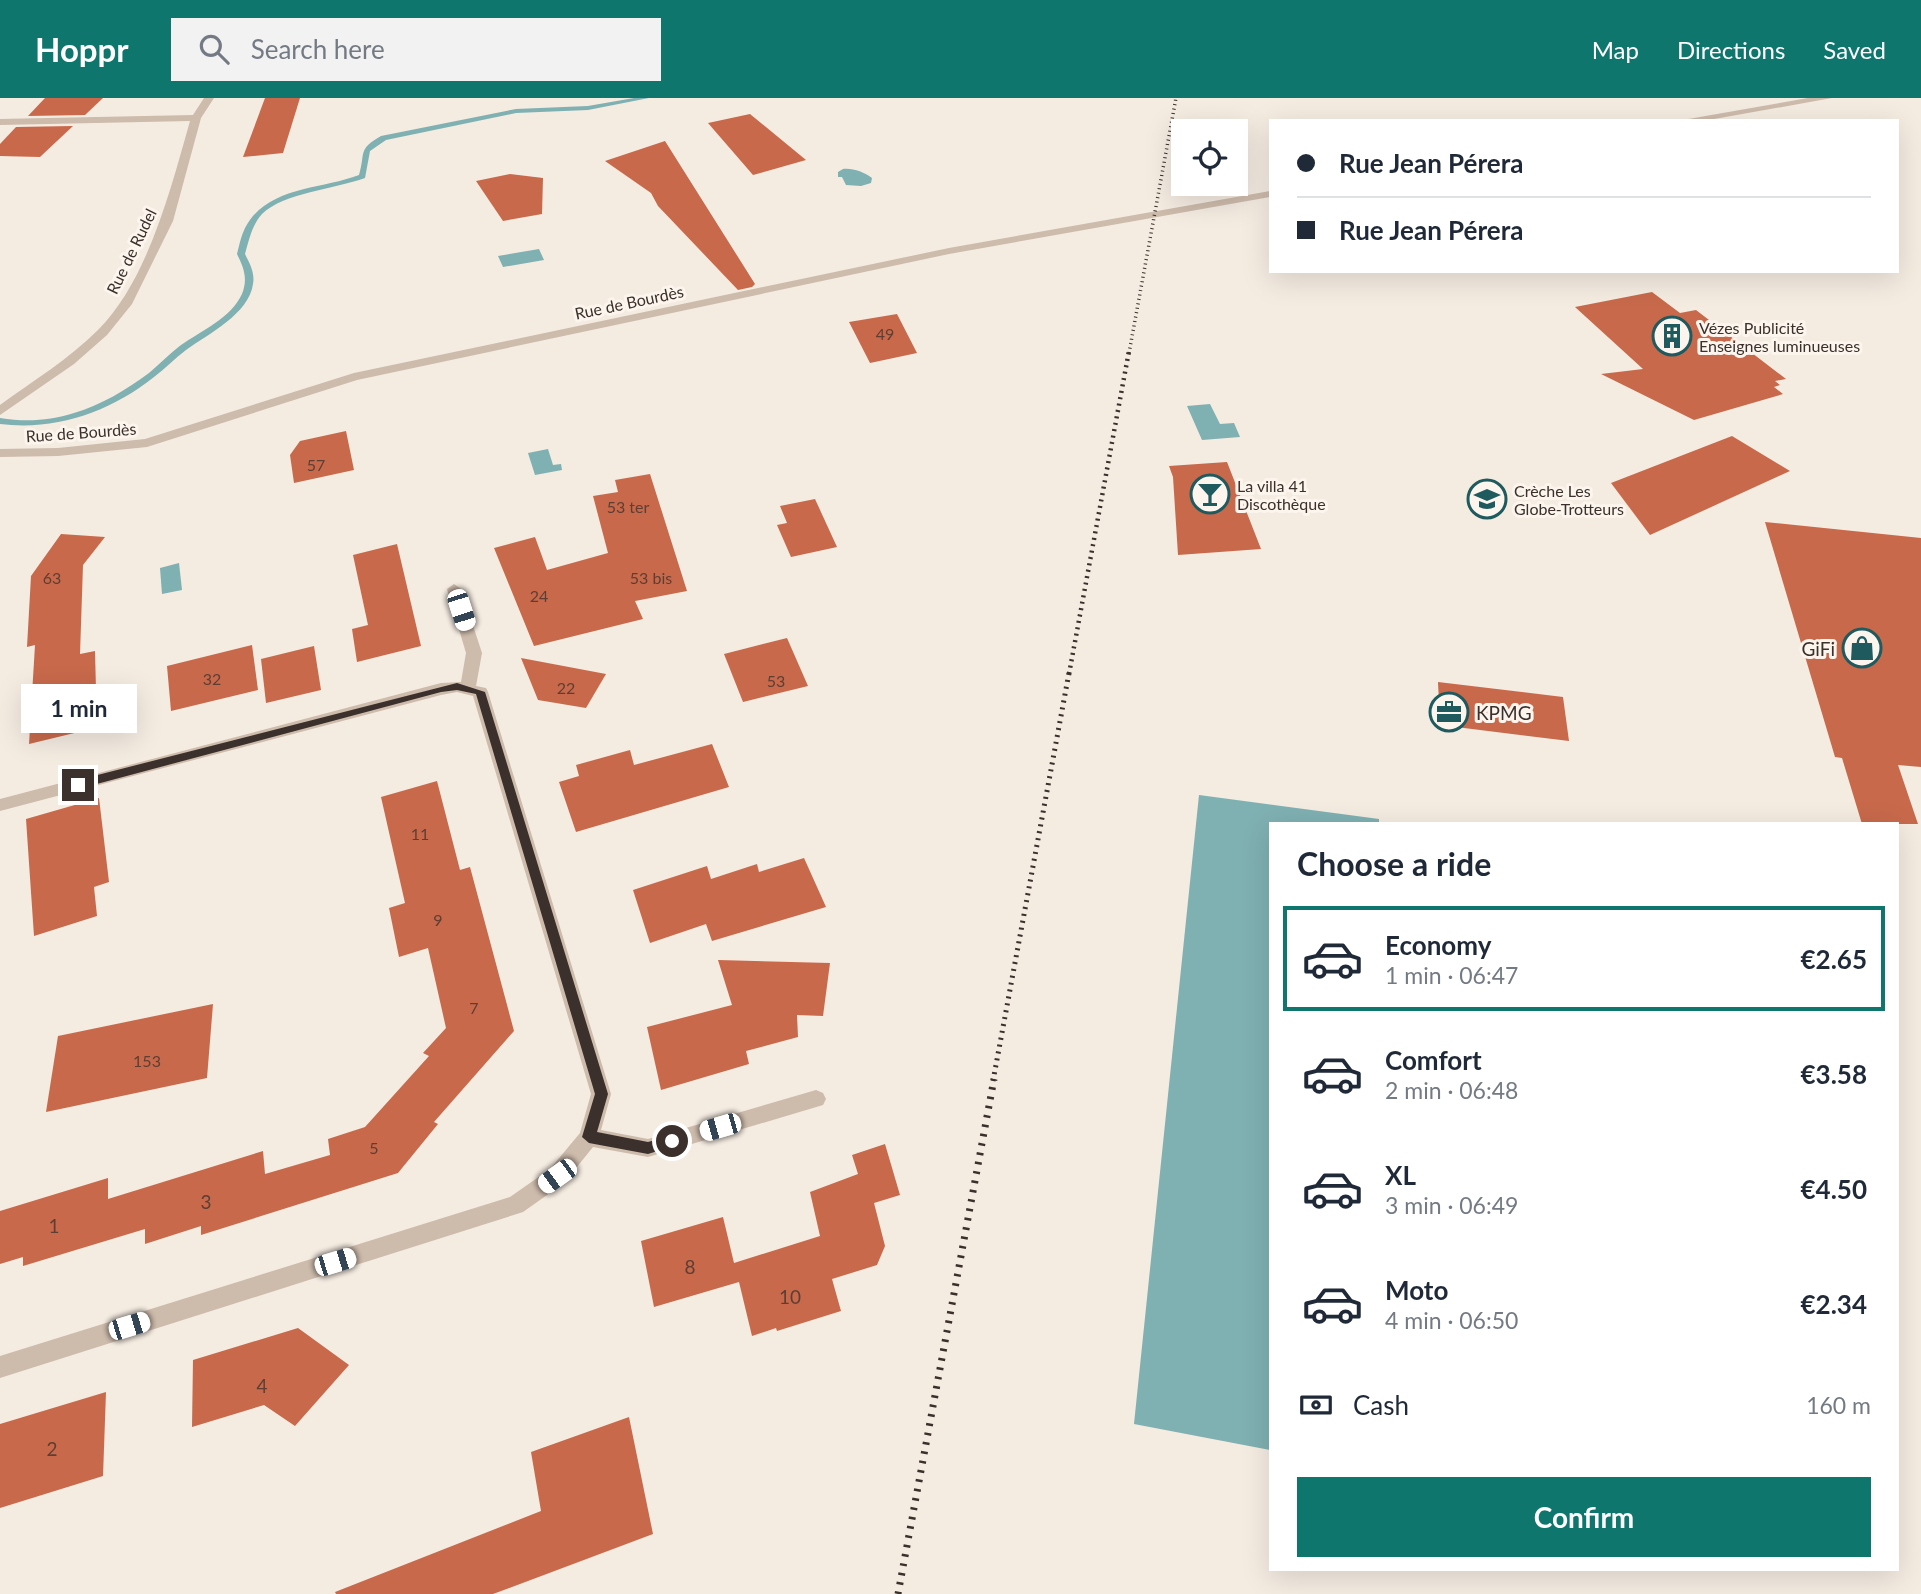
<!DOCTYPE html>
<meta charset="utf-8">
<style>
:root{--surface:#fff;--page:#f2f2f3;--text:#1f2937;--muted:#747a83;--line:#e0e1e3;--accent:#0f766e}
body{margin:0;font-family:Lato,sans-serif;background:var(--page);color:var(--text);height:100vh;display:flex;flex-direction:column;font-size:26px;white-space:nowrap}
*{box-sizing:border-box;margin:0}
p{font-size:23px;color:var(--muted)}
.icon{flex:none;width:38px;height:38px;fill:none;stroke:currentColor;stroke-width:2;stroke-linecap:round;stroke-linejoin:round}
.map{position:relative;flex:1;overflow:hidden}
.drawer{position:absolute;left:1269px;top:724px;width:630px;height:749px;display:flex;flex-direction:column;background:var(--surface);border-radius:0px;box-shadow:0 7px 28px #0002}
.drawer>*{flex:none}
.hud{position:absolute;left:1269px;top:21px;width:630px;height:154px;border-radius:0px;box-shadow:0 7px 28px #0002;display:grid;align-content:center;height:154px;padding:0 28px;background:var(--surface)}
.buttons{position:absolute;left:1171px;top:21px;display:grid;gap:14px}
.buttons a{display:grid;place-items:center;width:77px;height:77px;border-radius:0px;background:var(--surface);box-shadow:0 7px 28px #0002;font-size:35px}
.end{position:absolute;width:32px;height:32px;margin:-16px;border:9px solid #3b302b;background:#fff;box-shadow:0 0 0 4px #fff}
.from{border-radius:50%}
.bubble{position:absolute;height:49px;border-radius:0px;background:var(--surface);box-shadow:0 7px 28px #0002;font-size:23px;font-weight:700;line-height:49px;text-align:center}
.car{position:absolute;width:21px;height:42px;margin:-21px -10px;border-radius:9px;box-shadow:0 0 5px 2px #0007;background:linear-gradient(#fff 24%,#345 0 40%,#fff 0 76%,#345 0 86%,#fff 0)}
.hud b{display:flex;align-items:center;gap:24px;height:66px;font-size:26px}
.hud b+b{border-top:2px solid var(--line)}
.hud i{width:18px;height:18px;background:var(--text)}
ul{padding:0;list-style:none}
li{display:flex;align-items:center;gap:21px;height:105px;margin:0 14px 10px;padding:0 14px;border:4px solid transparent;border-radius:0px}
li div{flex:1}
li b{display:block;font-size:26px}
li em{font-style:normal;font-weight:700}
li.current{border-color:var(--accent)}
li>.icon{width:63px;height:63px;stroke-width:1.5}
h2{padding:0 28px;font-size:32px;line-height:84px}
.pay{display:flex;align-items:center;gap:18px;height:77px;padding:0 28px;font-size:26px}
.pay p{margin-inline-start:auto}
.action{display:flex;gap:14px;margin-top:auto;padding:14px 28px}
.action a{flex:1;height:80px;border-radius:0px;background:var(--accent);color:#fff;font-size:28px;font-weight:700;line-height:80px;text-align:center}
header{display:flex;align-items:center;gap:42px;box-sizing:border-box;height:98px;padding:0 35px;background:var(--accent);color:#fff}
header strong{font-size:33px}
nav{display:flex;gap:38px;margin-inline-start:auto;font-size:24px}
.search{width:490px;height:63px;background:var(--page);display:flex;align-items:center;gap:18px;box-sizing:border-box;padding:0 24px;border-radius:0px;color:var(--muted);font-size:26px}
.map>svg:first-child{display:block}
.water{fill:#7fb0b2}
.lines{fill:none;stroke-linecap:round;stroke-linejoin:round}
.stream{fill:#7fb0b2;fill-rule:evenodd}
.building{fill:#c8694b}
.minor{fill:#cdbbac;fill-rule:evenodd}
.rail-far3{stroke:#3b302b;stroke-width:3.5;stroke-dasharray:1 3.5;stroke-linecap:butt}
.rail-far2{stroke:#3b302b;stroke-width:4.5;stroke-dasharray:2 4.5;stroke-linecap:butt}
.rail-far1{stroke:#3b302b;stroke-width:5;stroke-dasharray:2 5;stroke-linecap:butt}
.rail{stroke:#3b302b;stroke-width:7;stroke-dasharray:2.5 7;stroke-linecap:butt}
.route{fill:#3b302b}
.labels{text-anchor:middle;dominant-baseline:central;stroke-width:6;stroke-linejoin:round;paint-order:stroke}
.far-street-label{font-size:16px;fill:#3b302b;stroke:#fbf5ee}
.far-poi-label{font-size:16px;fill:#3b302b;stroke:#fbf5ee;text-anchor:start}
.number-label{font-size:16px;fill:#5e3e33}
.poi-label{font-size:19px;fill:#3b302b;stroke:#fbf5ee;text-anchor:end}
.near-number-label{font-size:19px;fill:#5e3e33}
</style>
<header>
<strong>Hoppr</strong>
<div class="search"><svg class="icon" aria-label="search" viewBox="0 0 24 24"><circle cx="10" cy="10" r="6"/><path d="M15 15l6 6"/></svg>Search here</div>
<nav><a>Map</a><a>Directions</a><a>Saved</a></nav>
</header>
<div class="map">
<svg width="1921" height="1496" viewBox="0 0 1921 1496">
<rect width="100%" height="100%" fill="#f4ebe1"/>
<g class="water">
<path d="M843,71C853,70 864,74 872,80L871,85L861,88L846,87L842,79H838V74Z"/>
<polygon points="539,151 544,162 503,169 498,158"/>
<polygon points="1210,306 1220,326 1234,325 1240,339 1202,342 1187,308"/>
<polygon points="548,351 553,367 561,366 562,372 535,377 528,355"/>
<polygon points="179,465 182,492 162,496 160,470"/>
<polygon points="1199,697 1379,721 1379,726 1270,726 1270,1352 1134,1326"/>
</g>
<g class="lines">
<path class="stream" d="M634,0H649L588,12L516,15L386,42L370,53L365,80C335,91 283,95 262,116C252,127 249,142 245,156C250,166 255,175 253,186C249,216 208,236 186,252C175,260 165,271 154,279C110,314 56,333 0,326V320C25,324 49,323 74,315C101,307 126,292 149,275C160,266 169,256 181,247C201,233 231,220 242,196C248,181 244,170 237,156C239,148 241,138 245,130C267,88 320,92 359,77C366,54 357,52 381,38L516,11L588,8Z"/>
</g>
<g class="building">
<polygon points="45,0 103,0 85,17 28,18"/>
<polygon points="265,0 300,0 283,55 243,59"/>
<polygon points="750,16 806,62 753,77 708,25"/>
<polygon points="73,28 40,59 0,58 0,46 16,29"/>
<polygon points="665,43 755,186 752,189 738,192 658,108 651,95 605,63"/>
<polygon points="510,76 543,80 542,116 503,123 476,83"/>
<polygon points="1652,194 1680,215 1696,212 1786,281 1775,283 1780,287 1774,289 1783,296 1694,322 1601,276 1643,271 1575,209"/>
<polygon points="897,216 917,255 870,265 849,224"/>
<polygon points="346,333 354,372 294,385 290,357 300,343"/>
<polygon points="1732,338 1790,373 1650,437 1611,385"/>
<polygon points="1227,364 1261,451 1178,457 1173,379 1169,368"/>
<polygon points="650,376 687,493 635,503 643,521 534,548 494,450 535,439 547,472 608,455 593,398 618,394 615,382"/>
<polygon points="815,401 837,449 791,459 777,427 787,425 780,408"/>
<polygon points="1765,424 1921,440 1921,669 1898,667 1918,726 1862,726 1842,660 1835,659"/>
<polygon points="61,436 105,439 83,467 80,556 95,553 96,592 92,592 91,631 29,646 35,547 27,549 31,478"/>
<polygon points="397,446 421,548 357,564 352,531 368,527 353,457"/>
<polygon points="787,540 808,588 743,604 724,556"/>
<polygon points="252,547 258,592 171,613 167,568"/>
<polygon points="314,548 321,592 266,605 261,561"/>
<polygon points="521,560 606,576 586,610 538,602"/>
<polygon points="1438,584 1563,599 1569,643 1440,627"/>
<polygon points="712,646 729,689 576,734 559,684 579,678 576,667 630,652 634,667"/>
<polygon points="437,683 460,772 470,769 514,933 434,1024 438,1026 398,1075 201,1137 201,1128 145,1146 145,1131 23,1168 23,1159 0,1166 0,1113 108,1080 108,1101 263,1053 265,1076 330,1057 328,1041 365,1029 429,958 423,955 446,930 428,850 399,859 389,810 405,805 381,699"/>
<polygon points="99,700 109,784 94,789 97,818 34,838 26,721"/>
<polygon points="804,760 826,809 712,843 706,826 650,845 633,792 707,768 711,781 757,766 759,774"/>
<polygon points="718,862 830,865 823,918 797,917 798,939 746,953 749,966 661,992 647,929 732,907"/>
<polygon points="213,906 207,980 46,1014 58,938"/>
<polygon points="885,1046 900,1097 874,1105 885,1148 877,1167 832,1181 841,1213 777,1233 776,1230 752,1238 739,1184 654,1209 641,1143 723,1119 734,1165 820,1138 810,1094 858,1076 852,1057"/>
<polygon points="298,1230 349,1267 295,1328 264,1307 192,1329 193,1262"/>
<polygon points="106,1294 103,1378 0,1410 0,1326"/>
<polygon points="629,1319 653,1436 493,1496 336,1496 335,1494 541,1413 531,1354"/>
</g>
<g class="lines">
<g class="minor">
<path d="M204,0H214L201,20L173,123L132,206L107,237L74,266L0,317V307C33,283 69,261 98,232C148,182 171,90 190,23L0,27V21L193,17Z"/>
<polygon points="1808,0 1832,0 1703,23 1677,23"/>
<polygon points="1270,93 1270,99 949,156 357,282 147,349 58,358 0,359 0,351 58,350 145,341 354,275 949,150"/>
<polygon points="454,486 461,491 482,555 476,588 486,590 488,594 611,996 601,1032 648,1041 816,992 823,995 826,1001 823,1007 648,1059 593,1049 564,1085 523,1114 0,1280 0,1258 510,1099 550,1071 580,1035 591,996 473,598 457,594 441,597 0,713 0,701 441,585 461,584 466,555 447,491"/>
</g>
<polyline class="rail-far3" points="1129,255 1176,0"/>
<polyline class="rail-far2" points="1069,576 1129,253"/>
<polyline class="rail-far1" points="993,983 1069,575"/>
<polyline class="rail" points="898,1496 994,981"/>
</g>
<polygon class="route" points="457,585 485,594 608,996 597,1034 648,1044 672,1037 677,1039 677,1047 648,1056 589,1045 582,1039 595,996 476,596 457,592 441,594 78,691 72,687 78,682"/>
<defs>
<symbol id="building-ring" viewBox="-11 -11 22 22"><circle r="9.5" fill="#fbf5ee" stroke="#1f5a5e" stroke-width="1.5"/><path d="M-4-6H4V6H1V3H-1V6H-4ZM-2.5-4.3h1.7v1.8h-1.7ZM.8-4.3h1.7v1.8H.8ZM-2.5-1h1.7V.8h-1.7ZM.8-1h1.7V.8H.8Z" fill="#1f5a5e"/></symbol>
<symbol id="bar-ring" viewBox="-11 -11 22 22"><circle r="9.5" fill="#fbf5ee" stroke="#1f5a5e" stroke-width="1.5"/><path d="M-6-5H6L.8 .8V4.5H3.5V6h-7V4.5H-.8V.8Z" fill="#1f5a5e"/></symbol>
<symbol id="school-ring" viewBox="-11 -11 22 22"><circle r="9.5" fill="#fbf5ee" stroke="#1f5a5e" stroke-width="1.5"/><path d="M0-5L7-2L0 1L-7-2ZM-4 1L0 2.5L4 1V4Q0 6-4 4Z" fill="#1f5a5e"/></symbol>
<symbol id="shop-ring" viewBox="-11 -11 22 22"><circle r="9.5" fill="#fbf5ee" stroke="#1f5a5e" stroke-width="1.5"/><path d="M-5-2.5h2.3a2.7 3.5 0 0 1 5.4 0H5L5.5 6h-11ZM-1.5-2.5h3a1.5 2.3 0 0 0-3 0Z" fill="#1f5a5e"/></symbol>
<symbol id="office-ring" viewBox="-11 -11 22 22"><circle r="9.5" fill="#fbf5ee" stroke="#1f5a5e" stroke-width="1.5"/><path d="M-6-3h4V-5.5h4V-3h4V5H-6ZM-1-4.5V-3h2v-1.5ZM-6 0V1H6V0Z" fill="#1f5a5e"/></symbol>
</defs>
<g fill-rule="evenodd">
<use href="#building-ring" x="1650" y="216" width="44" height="44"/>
<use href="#bar-ring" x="1188" y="374" width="44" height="44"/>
<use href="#school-ring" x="1465" y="379" width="44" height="44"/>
<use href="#shop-ring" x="1840" y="528" width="44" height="44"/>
<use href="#office-ring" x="1427" y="592" width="44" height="44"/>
</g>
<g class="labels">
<g class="far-street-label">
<text transform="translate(131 153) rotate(-64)">Rue de Rudel</text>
<text transform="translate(629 204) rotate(-12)">Rue de Bourdès</text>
<text transform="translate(81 334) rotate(-4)">Rue de Bourdès</text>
</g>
<g class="far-poi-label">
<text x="1699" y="229">Vézes Publicité<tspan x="1699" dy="18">Enseignes luminueuses</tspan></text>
<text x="1237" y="387">La villa 41<tspan x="1237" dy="18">Discothèque</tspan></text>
<text x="1514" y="392">Crèche Les<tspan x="1514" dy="18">Globe-Trotteurs</tspan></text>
</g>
<g class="number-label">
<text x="885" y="235">49</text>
<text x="316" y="366">57</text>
<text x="628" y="408">53 ter</text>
<text x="52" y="479">63</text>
<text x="651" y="479">53 bis</text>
<text x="539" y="497">24</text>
<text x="212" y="580">32</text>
<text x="776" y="582">53</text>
<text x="566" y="589">22</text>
<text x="420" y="735">11</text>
<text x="438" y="821">9</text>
<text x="474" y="909">7</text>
<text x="147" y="962">153</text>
<text x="374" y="1049">5</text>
</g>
<g class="poi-label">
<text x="1835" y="550">GiFi</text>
<text x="1476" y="614" text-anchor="start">KPMG</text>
</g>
<g class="near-number-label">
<text x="206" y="1103">3</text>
<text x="54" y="1127">1</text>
<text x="690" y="1168">8</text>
<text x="790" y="1198">10</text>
<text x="262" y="1287">4</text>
<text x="52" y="1350">2</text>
</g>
</g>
</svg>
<div class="buttons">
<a><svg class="icon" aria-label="locate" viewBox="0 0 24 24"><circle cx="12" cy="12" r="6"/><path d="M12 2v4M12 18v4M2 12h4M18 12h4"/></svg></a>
</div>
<i class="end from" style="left:672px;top:1043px"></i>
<i class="end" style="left:78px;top:687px"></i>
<div class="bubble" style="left:21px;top:586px;width:116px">1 min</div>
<i class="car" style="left:461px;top:512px;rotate:162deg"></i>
<i class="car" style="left:720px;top:1029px;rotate:254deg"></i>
<i class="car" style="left:557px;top:1078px;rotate:234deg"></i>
<i class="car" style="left:335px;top:1164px;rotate:73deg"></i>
<i class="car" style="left:129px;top:1228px;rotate:73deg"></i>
<div class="hud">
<b><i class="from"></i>Rue Jean Pérera</b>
<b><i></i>Rue Jean Pérera</b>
</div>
<section class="drawer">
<h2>Choose a ride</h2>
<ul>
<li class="current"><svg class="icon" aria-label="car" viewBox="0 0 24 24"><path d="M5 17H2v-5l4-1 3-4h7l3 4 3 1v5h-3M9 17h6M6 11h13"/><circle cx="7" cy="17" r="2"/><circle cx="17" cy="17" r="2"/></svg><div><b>Economy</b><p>1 min · 06:47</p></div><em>€2.65</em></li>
<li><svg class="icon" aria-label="car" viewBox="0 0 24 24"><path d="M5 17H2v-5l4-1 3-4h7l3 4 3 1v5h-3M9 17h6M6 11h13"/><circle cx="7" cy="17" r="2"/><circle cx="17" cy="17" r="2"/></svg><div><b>Comfort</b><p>2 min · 06:48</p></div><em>€3.58</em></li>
<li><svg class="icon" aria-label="car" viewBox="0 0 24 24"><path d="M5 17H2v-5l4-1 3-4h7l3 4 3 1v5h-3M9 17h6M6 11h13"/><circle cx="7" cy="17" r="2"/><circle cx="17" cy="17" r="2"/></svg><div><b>XL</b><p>3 min · 06:49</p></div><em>€4.50</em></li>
<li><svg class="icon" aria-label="car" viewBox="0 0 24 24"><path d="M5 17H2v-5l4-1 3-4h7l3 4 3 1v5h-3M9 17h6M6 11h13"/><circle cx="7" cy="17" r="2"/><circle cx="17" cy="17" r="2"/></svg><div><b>Moto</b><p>4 min · 06:50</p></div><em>€2.34</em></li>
</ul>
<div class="pay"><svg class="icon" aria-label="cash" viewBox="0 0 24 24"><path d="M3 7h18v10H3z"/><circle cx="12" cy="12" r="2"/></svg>Cash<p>160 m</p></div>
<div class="action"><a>Confirm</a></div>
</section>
</div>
